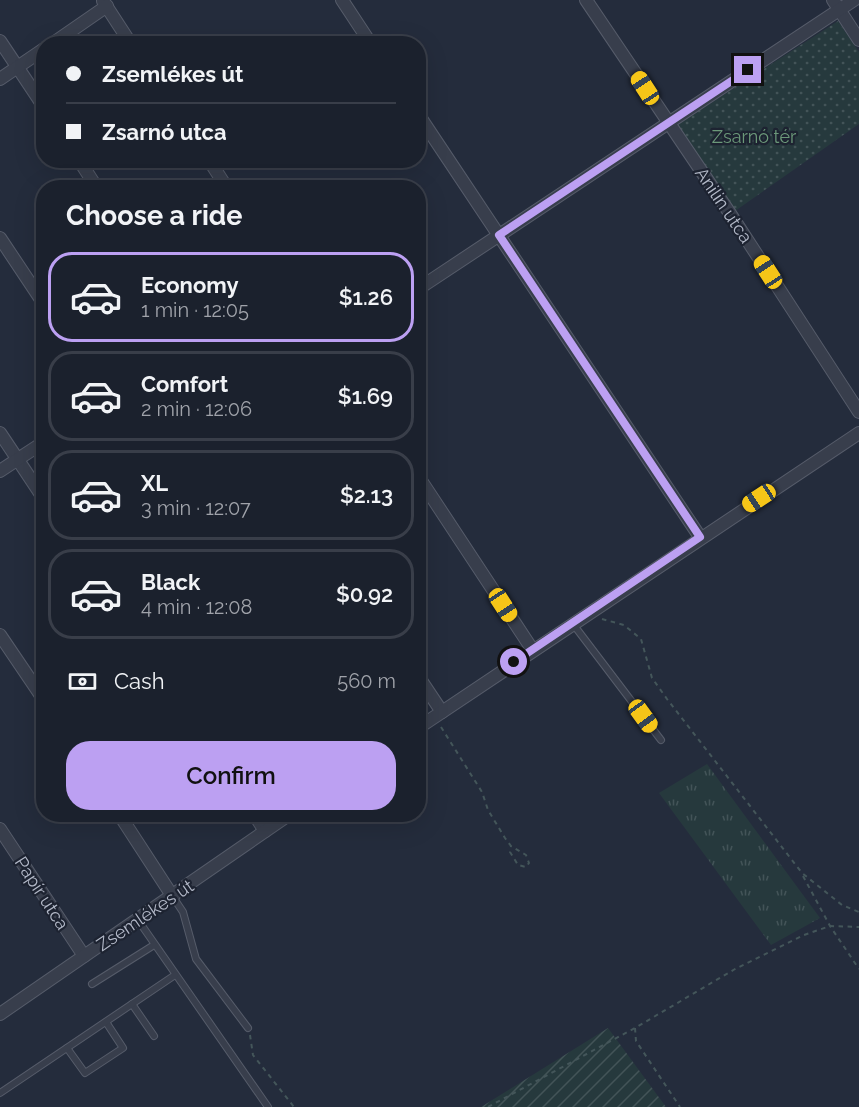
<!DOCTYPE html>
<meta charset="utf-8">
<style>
:root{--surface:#1b212d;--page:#242935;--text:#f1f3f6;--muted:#a0a3aa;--line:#393e49;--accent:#bca0f2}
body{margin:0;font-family:Raleway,sans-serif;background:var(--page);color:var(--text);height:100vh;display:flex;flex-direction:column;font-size:22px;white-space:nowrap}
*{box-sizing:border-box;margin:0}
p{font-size:20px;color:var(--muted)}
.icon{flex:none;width:33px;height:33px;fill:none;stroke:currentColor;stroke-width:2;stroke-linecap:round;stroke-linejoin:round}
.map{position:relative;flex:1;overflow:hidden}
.drawer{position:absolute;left:36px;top:180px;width:390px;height:642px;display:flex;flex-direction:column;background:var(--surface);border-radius:24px;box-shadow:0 6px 24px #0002,0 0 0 2px var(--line)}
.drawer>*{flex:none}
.hud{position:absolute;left:36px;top:36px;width:390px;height:132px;border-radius:24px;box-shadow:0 6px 24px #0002,0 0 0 2px var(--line);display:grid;align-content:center;height:132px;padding:0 30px;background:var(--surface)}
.end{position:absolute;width:27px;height:27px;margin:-14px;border:8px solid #bca0f2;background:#111;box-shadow:0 0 0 3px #111}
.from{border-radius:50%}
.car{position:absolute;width:18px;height:36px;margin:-18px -9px;border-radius:8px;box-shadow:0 0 4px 2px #0007;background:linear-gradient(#f5c518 24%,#345 0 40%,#f5c518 0 76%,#345 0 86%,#f5c518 0)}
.hud b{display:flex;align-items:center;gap:21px;height:57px;font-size:22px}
.hud b+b{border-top:2px solid var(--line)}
.hud i{width:15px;height:15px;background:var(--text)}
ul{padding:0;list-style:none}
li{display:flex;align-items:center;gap:18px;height:90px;margin:0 12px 9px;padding:0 18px;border:3px solid var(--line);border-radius:24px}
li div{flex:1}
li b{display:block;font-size:22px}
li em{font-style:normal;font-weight:600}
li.active{border-color:var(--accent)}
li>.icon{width:54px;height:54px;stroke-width:1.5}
h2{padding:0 30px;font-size:27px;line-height:72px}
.pay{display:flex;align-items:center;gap:15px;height:66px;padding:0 30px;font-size:22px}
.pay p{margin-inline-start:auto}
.primary-button{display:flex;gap:12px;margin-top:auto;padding:12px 30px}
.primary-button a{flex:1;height:69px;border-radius:24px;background:var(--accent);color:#111;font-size:24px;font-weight:600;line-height:69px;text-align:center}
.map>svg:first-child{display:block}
.grass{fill:url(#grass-tufts)}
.park{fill:url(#park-dots)}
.garden{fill:url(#garden-furrows)}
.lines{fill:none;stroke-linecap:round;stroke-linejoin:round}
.lane-casing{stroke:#565c6a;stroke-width:8}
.street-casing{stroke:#565c6a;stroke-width:14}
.path{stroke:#44565a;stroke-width:2;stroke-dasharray:4.5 4.5;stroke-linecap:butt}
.lane{stroke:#383e4c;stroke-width:6}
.street{stroke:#383e4c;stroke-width:12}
.route{stroke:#bca0f2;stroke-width:8}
.labels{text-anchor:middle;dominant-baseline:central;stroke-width:4.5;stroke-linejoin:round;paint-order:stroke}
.park-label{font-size:18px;fill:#6b9879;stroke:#1d2331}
.street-label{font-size:18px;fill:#b3b9c8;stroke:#1d2331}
</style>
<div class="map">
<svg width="859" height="1107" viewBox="0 0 859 1107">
<defs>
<pattern id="grass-tufts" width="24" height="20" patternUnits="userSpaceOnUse" patternTransform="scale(1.5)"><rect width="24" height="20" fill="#26393d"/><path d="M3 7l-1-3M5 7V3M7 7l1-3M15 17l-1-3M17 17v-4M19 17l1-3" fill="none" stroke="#435458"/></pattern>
<pattern id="park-dots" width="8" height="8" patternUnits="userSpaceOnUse" patternTransform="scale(1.5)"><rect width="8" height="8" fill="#26393d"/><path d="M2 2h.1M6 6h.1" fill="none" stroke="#435458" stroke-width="1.8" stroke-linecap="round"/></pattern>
<pattern id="garden-furrows" width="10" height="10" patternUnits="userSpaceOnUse" patternTransform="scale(1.5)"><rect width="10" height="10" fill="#26393d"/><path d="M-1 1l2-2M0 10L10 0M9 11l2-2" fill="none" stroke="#435458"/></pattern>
</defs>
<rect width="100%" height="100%" fill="#242c3c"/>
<polygon class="grass" points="707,764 820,918 771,945 659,793"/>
<polygon class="park" points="838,21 859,52 859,124 735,211 677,125"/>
<polygon class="garden" points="608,1028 666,1107 481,1107"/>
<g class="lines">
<defs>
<g id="lane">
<polyline points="573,624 661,740"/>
<polyline points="173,897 183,912 196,959 248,1028"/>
<polyline points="138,920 268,1107"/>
<polyline points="92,984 154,945"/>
<polyline points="132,1004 154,1036"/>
<polyline points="67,1048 85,1073 123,1048 106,1022"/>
<polyline points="0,1093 175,975"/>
</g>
<g id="street">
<polyline points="342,0 371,44"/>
<polyline points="586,0 729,212 859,412"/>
<polyline points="833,0 859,40"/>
<polyline points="103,1 131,44"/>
<polyline points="0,41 44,107"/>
<polyline points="52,44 107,6"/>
<polyline points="0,79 44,49"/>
<polyline points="418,114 700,537"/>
<polyline points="79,160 97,188"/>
<polyline points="209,160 227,188"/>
<polyline points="0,238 44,304"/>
<polyline points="418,289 854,0"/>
<polyline points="0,433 44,499"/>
<polyline points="0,471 44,442"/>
<polyline points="418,476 532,649"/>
<polyline points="0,635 44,700"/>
<polyline points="418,676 442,712"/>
<polyline points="418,728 859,433"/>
<polyline points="119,814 173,897"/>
<polyline points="254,814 265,831"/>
<polyline points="0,829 84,956"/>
<polyline points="0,1014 290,814"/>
</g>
</defs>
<use href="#lane" class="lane-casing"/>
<use href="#street" class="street-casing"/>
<g class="path">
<polyline points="602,619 624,625 641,639 652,678 667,699 802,873 842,905 859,912"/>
<polyline points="441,727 482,792 488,810 505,838 511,846 526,855 529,863 526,867 518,865 510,852 511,846"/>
<polyline points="803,876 830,926 859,969"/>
<polyline points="635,1028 636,1041 680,1107"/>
<polyline points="250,1035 253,1055 294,1107"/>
<polyline points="488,1107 635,1028 735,969 804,935 830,926 859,927"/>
</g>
<use href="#lane" class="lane"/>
<use href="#street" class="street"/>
</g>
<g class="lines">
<polyline class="route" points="514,662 700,537 499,235 748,70"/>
</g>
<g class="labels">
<g class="park-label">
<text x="754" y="136">Zsarnó tér</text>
</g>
<g class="street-label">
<text transform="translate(724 205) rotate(56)">Anilin utca</text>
<text transform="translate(42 893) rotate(57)">Papír utca</text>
<text transform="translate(145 915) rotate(-34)">Zsemlékes út</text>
</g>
</g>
</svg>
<i class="end from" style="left:514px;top:662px"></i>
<i class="end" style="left:748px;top:70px"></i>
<i class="car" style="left:645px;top:88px;rotate:327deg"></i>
<i class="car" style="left:768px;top:272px;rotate:327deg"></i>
<i class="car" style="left:759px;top:498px;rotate:237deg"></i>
<i class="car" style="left:503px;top:605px;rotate:147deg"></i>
<i class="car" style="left:643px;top:716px;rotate:144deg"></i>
<div class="hud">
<b><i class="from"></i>Zsemlékes út</b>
<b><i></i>Zsarnó utca</b>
</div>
<section class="drawer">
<h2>Choose a ride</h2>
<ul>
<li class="active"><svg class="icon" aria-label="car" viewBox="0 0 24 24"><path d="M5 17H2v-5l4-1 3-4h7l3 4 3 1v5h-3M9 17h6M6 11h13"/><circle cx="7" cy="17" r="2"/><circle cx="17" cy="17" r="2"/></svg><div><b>Economy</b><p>1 min · 12:05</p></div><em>$1.26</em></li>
<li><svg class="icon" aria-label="car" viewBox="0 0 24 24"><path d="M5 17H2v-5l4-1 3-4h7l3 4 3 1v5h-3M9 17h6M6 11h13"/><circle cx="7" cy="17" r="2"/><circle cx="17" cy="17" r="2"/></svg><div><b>Comfort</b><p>2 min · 12:06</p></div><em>$1.69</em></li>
<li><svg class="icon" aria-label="car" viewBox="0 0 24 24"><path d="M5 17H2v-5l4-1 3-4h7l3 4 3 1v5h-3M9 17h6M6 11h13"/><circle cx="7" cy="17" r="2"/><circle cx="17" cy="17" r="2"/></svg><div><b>XL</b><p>3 min · 12:07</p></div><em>$2.13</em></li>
<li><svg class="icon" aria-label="car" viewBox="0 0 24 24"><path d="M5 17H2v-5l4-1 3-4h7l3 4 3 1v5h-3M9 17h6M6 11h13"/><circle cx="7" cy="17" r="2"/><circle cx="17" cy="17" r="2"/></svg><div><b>Black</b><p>4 min · 12:08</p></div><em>$0.92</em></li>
</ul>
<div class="pay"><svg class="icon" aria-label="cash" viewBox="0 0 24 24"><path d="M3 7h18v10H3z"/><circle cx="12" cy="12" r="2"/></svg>Cash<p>560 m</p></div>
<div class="primary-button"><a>Confirm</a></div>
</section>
</div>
